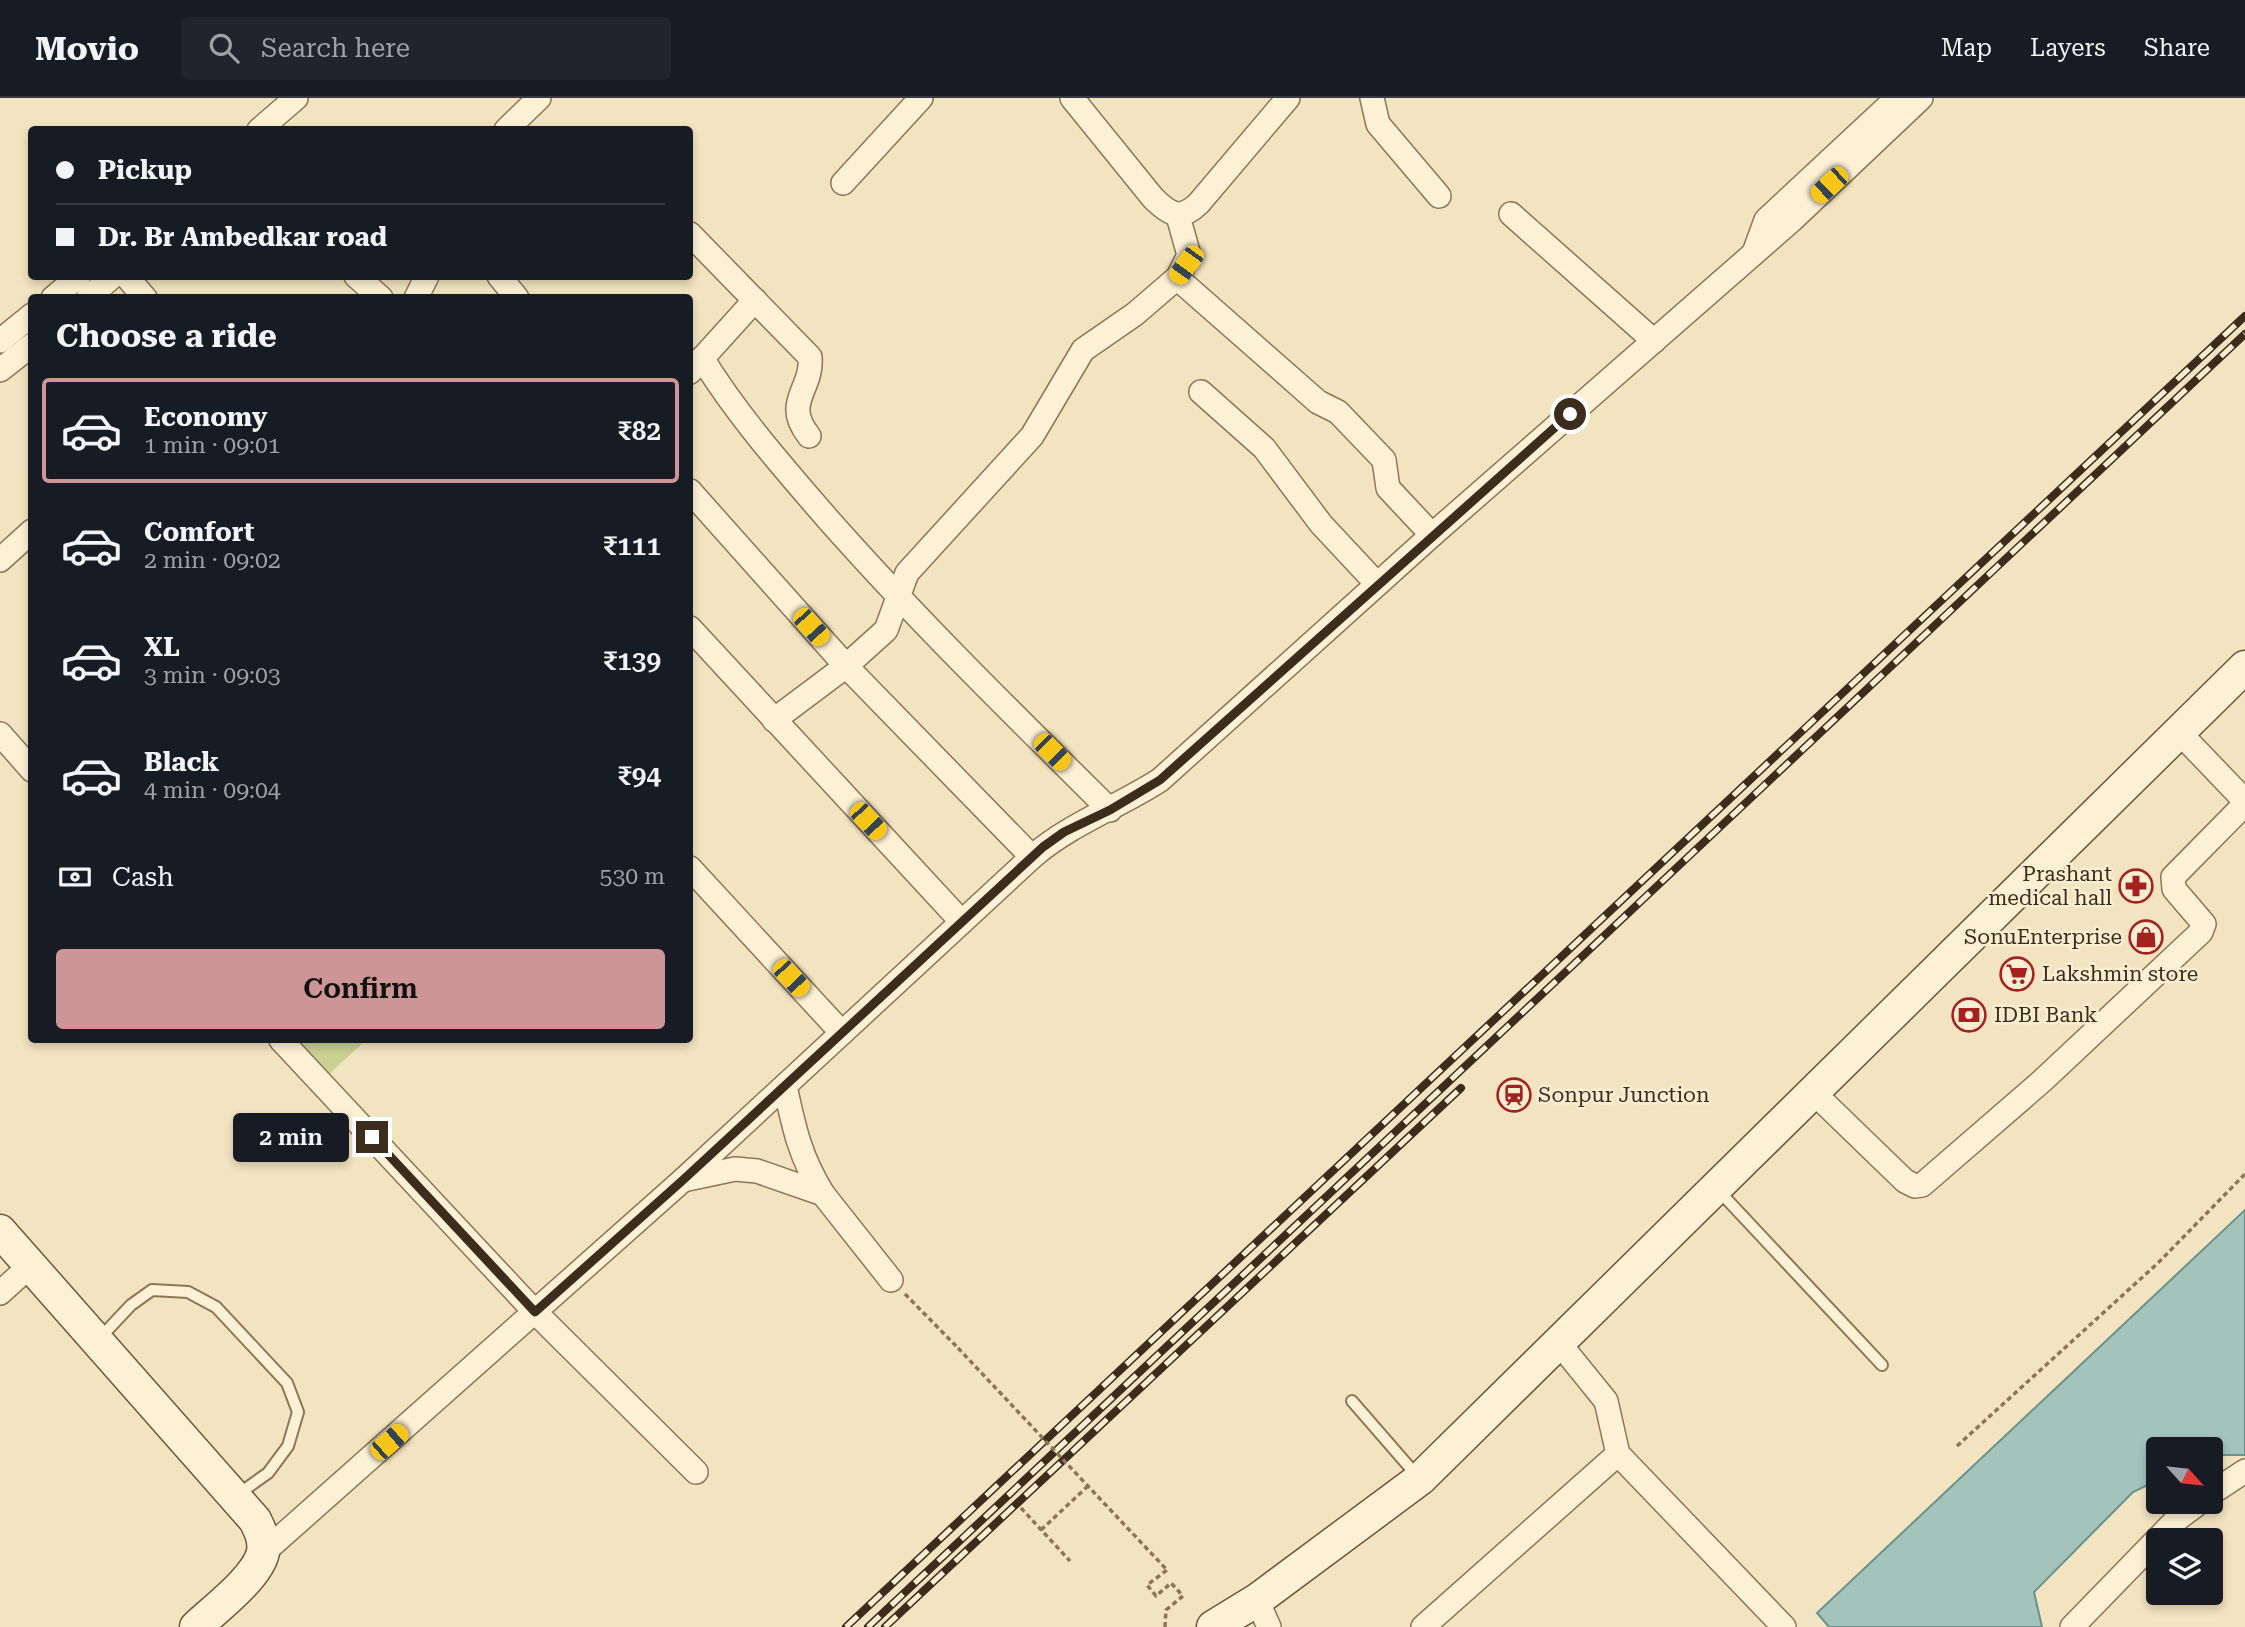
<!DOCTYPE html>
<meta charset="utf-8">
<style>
:root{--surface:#171b24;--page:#20242c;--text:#f1f3f6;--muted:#9ea1a6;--line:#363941;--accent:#ce9596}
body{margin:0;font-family:"Roboto Serif",serif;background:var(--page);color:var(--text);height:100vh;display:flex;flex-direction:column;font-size:26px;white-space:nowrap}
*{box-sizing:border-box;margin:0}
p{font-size:23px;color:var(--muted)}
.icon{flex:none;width:38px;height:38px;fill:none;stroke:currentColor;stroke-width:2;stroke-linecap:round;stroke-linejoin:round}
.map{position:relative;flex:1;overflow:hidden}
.sheet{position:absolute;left:28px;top:196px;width:665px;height:749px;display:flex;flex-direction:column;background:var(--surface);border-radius:7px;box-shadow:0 4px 10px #0003}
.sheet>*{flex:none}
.guide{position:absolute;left:28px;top:28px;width:665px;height:154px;border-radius:7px;box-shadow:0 4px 10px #0003;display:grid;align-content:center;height:154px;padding:0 28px;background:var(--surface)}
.needle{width:46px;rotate:117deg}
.tools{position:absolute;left:2146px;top:1339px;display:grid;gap:14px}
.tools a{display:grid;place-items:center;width:77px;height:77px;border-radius:7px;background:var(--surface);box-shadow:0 4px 10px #0003;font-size:35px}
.end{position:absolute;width:32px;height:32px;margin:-16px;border:9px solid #3c2c1c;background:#fff;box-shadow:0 0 0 4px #fff}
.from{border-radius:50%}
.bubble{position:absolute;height:49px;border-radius:7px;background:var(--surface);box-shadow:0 4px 10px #0003;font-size:23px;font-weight:600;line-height:49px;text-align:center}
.car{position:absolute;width:21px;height:42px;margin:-21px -10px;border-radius:9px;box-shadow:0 0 5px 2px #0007;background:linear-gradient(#f5c518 24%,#345 0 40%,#f5c518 0 76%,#345 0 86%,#f5c518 0)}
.guide b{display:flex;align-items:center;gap:24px;height:66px;font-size:26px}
.guide b+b{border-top:2px solid var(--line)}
.guide i{width:18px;height:18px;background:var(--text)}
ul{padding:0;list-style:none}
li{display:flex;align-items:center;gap:21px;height:105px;margin:0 14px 10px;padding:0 14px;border:4px solid transparent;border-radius:7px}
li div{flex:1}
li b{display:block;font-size:26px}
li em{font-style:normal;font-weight:600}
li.active{border-color:var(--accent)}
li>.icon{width:63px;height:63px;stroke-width:1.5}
h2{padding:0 28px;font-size:32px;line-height:84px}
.pay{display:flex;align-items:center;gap:18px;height:77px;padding:0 28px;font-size:26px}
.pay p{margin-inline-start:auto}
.action{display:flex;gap:14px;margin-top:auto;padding:14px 28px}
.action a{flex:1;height:80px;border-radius:7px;background:var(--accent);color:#111;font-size:28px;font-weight:600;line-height:80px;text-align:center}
header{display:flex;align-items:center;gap:42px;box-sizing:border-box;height:98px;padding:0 35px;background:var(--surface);border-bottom:2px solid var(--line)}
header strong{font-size:33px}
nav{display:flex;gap:38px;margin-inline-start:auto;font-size:24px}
.search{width:490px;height:63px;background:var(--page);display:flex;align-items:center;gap:18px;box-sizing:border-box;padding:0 24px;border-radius:7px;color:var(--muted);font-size:26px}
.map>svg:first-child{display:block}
.garden{fill:#c9d193}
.water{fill:#a4c4bb;stroke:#69938a;stroke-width:2}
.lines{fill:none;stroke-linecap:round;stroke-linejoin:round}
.lane-casing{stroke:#8d7556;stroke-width:14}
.street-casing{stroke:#8d7556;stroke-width:26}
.secondary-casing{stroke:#6f5639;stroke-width:35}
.path{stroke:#8d7556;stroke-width:3.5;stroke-dasharray:5 3.5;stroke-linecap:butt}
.lane{stroke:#fcf1d5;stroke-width:10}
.street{stroke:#fcf1d5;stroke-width:23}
.secondary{stroke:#fcf1d5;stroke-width:32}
.rail-casing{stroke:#3c2c1c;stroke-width:8}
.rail{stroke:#f9eed1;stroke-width:5;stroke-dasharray:16;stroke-linecap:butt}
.path-bridge{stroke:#8d7556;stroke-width:3.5;stroke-dasharray:5 3.5;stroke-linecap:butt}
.route{stroke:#3c2c1c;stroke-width:9}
.labels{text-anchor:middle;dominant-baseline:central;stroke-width:5;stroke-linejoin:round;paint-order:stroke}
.poi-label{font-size:21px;fill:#3c2c1c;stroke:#f9eed1;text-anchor:start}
</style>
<header>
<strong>Movio</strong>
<div class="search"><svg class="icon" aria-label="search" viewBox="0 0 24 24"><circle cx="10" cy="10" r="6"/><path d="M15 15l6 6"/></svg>Search here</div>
<nav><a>Map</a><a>Layers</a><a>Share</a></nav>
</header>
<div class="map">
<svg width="2245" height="1529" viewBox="0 0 2245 1529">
<rect width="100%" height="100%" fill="#f2e4c0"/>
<polygon class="garden" points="294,942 366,942 327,978"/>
<polygon class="water" points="2245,1112 2245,1357 2210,1357 2210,1351 2158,1351 2158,1382 2133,1394 2034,1494 2042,1529 1829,1529 1817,1515"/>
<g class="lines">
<defs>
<g id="lane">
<polyline points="1719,1093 1882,1267"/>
<polyline points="99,1241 131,1207 152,1192 188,1194 216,1209 287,1285 298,1314 288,1348 268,1375 237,1397"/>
<polyline points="1352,1303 1418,1379"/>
</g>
<g id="street">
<path d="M1072,0L1153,100C1170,117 1181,123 1199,105L1288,0"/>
<polyline points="1372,0 1378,26 1439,98"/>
<polyline points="259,32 296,0"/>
<polyline points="506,32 539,0"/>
<polyline points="843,85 921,0"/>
<polyline points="1511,116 1654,243"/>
<path d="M690,136L810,259C813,292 782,304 809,338"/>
<polyline points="1754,155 1766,122 1897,0"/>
<polyline points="126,178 145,200"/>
<polyline points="356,178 381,200"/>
<polyline points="499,178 517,200"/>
<polyline points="1177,180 1318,304 1338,314 1384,362 1388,390 1432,437"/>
<polyline points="53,200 79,178"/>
<polyline points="88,200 113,178"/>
<polyline points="416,200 427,178"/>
<polyline points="0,243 32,217"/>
<path d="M702,260C737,317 782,368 826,419C916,521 1013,616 1110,712"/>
<polyline points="0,272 32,247"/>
<polyline points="690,274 755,202"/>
<polyline points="1201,294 1264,350 1321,426 1377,486"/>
<polyline points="690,393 846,568 1032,759"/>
<polyline points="0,462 32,433"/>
<polyline points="690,530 961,823"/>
<polyline points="774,622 846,568 886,532 907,475 1032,338 1083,252 1135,216 1178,179 1189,157 1178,118"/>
<polyline points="2179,634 2245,703"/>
<polyline points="0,636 32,672"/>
<polyline points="690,770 842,935"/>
<polyline points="281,942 535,1214 696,1374"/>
<path d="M785,988C794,1030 800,1059 823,1096"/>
<polyline points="1813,994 1905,1083 1915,1088 1922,1087 2042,983 2201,834 2204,826 2174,791 2173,779 2245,706"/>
<polyline points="683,1082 735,1071 757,1073 823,1096 891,1182"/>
<polyline points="0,1195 31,1167"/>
<polyline points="1559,1245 1606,1303 1618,1356 1784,1529"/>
<polyline points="2210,1396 2245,1373"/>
<path d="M263,1455L683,1082L1032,759C1070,726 1118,709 1160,682L1432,437L1792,122L1921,0"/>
<polyline points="1257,1502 1269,1529"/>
<polyline points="1423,1529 1618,1356"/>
<polyline points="2072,1529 2176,1422 2200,1404"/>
</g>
<g id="secondary">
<path d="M0,1133L255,1422C260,1432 265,1442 263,1454C258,1479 215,1511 196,1529"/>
<polyline points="1213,1529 1257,1502 1420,1381 2245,569"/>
</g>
</defs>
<use href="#lane" class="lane-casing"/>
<use href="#street" class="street-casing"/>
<use href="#secondary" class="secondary-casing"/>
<g class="path">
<polyline points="905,1196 958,1250"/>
<polyline points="1957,1348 2158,1165 2245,1076"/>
<polyline points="1021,1410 1070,1463"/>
<polyline points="1041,1432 1088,1388"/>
<polyline points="1165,1529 1166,1512 1183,1498 1171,1485 1156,1498 1147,1487 1167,1472"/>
</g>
<use href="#lane" class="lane"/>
<use href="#street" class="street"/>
<use href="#secondary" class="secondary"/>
<defs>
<g id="rail">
<polyline points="846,1529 2245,218"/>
<polyline points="868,1529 2245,236"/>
<polyline points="885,1529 1461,990"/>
</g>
</defs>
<use href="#rail" class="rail-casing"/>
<use href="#rail" class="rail"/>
<polyline class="path-bridge" points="958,1250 1167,1472"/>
</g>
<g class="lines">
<polyline class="route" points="372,1039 535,1214 683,1082 1043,749 1064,734 1110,712 1160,682 1570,316"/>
</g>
<defs>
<symbol id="pharmacy-ring" viewBox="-11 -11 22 22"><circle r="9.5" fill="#f9eed1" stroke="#a32220" stroke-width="1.5"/><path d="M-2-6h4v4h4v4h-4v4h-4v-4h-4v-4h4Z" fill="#a32220"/></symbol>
<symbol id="shop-ring" viewBox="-11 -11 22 22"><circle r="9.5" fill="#f9eed1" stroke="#a32220" stroke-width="1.5"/><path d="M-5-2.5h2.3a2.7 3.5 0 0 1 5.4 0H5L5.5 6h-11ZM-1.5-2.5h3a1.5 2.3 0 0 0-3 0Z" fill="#a32220"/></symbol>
<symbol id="supermarket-ring" viewBox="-11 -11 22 22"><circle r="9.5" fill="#f9eed1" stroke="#a32220" stroke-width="1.5"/><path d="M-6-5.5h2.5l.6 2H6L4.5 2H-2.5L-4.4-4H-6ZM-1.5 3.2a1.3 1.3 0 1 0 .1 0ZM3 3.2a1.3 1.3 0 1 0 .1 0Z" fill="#a32220"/></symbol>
<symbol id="bank-ring" viewBox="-11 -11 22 22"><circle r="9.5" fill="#f9eed1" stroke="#a32220" stroke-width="1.5"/><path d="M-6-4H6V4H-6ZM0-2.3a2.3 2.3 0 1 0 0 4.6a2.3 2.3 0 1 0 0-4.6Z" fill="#a32220"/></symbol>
<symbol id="station-ring" viewBox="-11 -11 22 22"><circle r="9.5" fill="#f9eed1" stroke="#a32220" stroke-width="1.5"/><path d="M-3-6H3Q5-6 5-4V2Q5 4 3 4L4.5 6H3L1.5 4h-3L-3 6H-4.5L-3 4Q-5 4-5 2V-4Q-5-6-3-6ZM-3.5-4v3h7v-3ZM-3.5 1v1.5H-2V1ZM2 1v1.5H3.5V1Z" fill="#a32220"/></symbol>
</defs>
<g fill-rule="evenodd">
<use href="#pharmacy-ring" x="2117" y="769" width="38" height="38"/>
<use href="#shop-ring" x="2127" y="820" width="38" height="38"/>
<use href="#supermarket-ring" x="1998" y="857" width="38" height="38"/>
<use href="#bank-ring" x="1950" y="898" width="38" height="38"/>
<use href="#station-ring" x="1495" y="978" width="38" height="38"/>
</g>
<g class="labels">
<g class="poi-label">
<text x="2112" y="776" text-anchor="end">Prashant<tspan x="2112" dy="24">medical hall</tspan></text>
<text x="2122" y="839" text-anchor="end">SonuEnterprise</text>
<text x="2042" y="876">Lakshmin store</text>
<text x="1994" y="917">IDBI Bank</text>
<text x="1538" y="997">Sonpur Junction</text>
</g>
</g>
</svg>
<div class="tools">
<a><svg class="needle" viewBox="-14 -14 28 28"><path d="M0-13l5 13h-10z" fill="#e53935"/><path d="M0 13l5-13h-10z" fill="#9ea1a6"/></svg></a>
<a><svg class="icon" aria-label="layers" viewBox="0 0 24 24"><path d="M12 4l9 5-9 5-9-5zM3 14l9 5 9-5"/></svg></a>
</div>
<i class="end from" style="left:1570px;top:316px"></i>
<i class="end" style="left:372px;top:1039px"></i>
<div class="bubble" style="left:233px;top:1015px;width:116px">2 min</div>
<i class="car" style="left:1829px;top:87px;rotate:227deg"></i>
<i class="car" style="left:1186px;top:167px;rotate:216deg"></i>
<i class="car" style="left:811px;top:529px;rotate:138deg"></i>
<i class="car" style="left:1052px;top:654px;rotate:135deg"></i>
<i class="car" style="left:868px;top:723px;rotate:137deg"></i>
<i class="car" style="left:791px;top:880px;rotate:137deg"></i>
<i class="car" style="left:389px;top:1344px;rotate:49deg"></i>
<div class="guide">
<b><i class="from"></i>Pickup</b>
<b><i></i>Dr. Br Ambedkar road</b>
</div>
<section class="sheet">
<h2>Choose a ride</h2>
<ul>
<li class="active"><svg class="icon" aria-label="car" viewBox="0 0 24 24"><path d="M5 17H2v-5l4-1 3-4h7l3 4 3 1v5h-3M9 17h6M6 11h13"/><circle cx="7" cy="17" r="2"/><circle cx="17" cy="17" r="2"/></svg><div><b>Economy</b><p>1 min · 09:01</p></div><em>₹82</em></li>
<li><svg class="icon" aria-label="car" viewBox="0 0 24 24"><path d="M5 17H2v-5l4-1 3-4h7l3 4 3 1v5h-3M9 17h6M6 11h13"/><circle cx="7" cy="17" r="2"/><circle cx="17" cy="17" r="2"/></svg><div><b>Comfort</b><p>2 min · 09:02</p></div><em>₹111</em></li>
<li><svg class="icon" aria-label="car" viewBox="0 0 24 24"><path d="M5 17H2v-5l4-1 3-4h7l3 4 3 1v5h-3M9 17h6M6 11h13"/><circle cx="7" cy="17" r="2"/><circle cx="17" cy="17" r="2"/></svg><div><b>XL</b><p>3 min · 09:03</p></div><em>₹139</em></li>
<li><svg class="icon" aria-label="car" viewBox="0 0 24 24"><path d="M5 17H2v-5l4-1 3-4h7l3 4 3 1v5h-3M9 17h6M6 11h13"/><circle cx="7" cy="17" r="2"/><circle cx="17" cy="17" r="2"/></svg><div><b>Black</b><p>4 min · 09:04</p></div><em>₹94</em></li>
</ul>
<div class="pay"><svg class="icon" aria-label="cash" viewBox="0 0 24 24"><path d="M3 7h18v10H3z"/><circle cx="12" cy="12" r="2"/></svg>Cash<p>530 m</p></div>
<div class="action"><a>Confirm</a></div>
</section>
</div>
